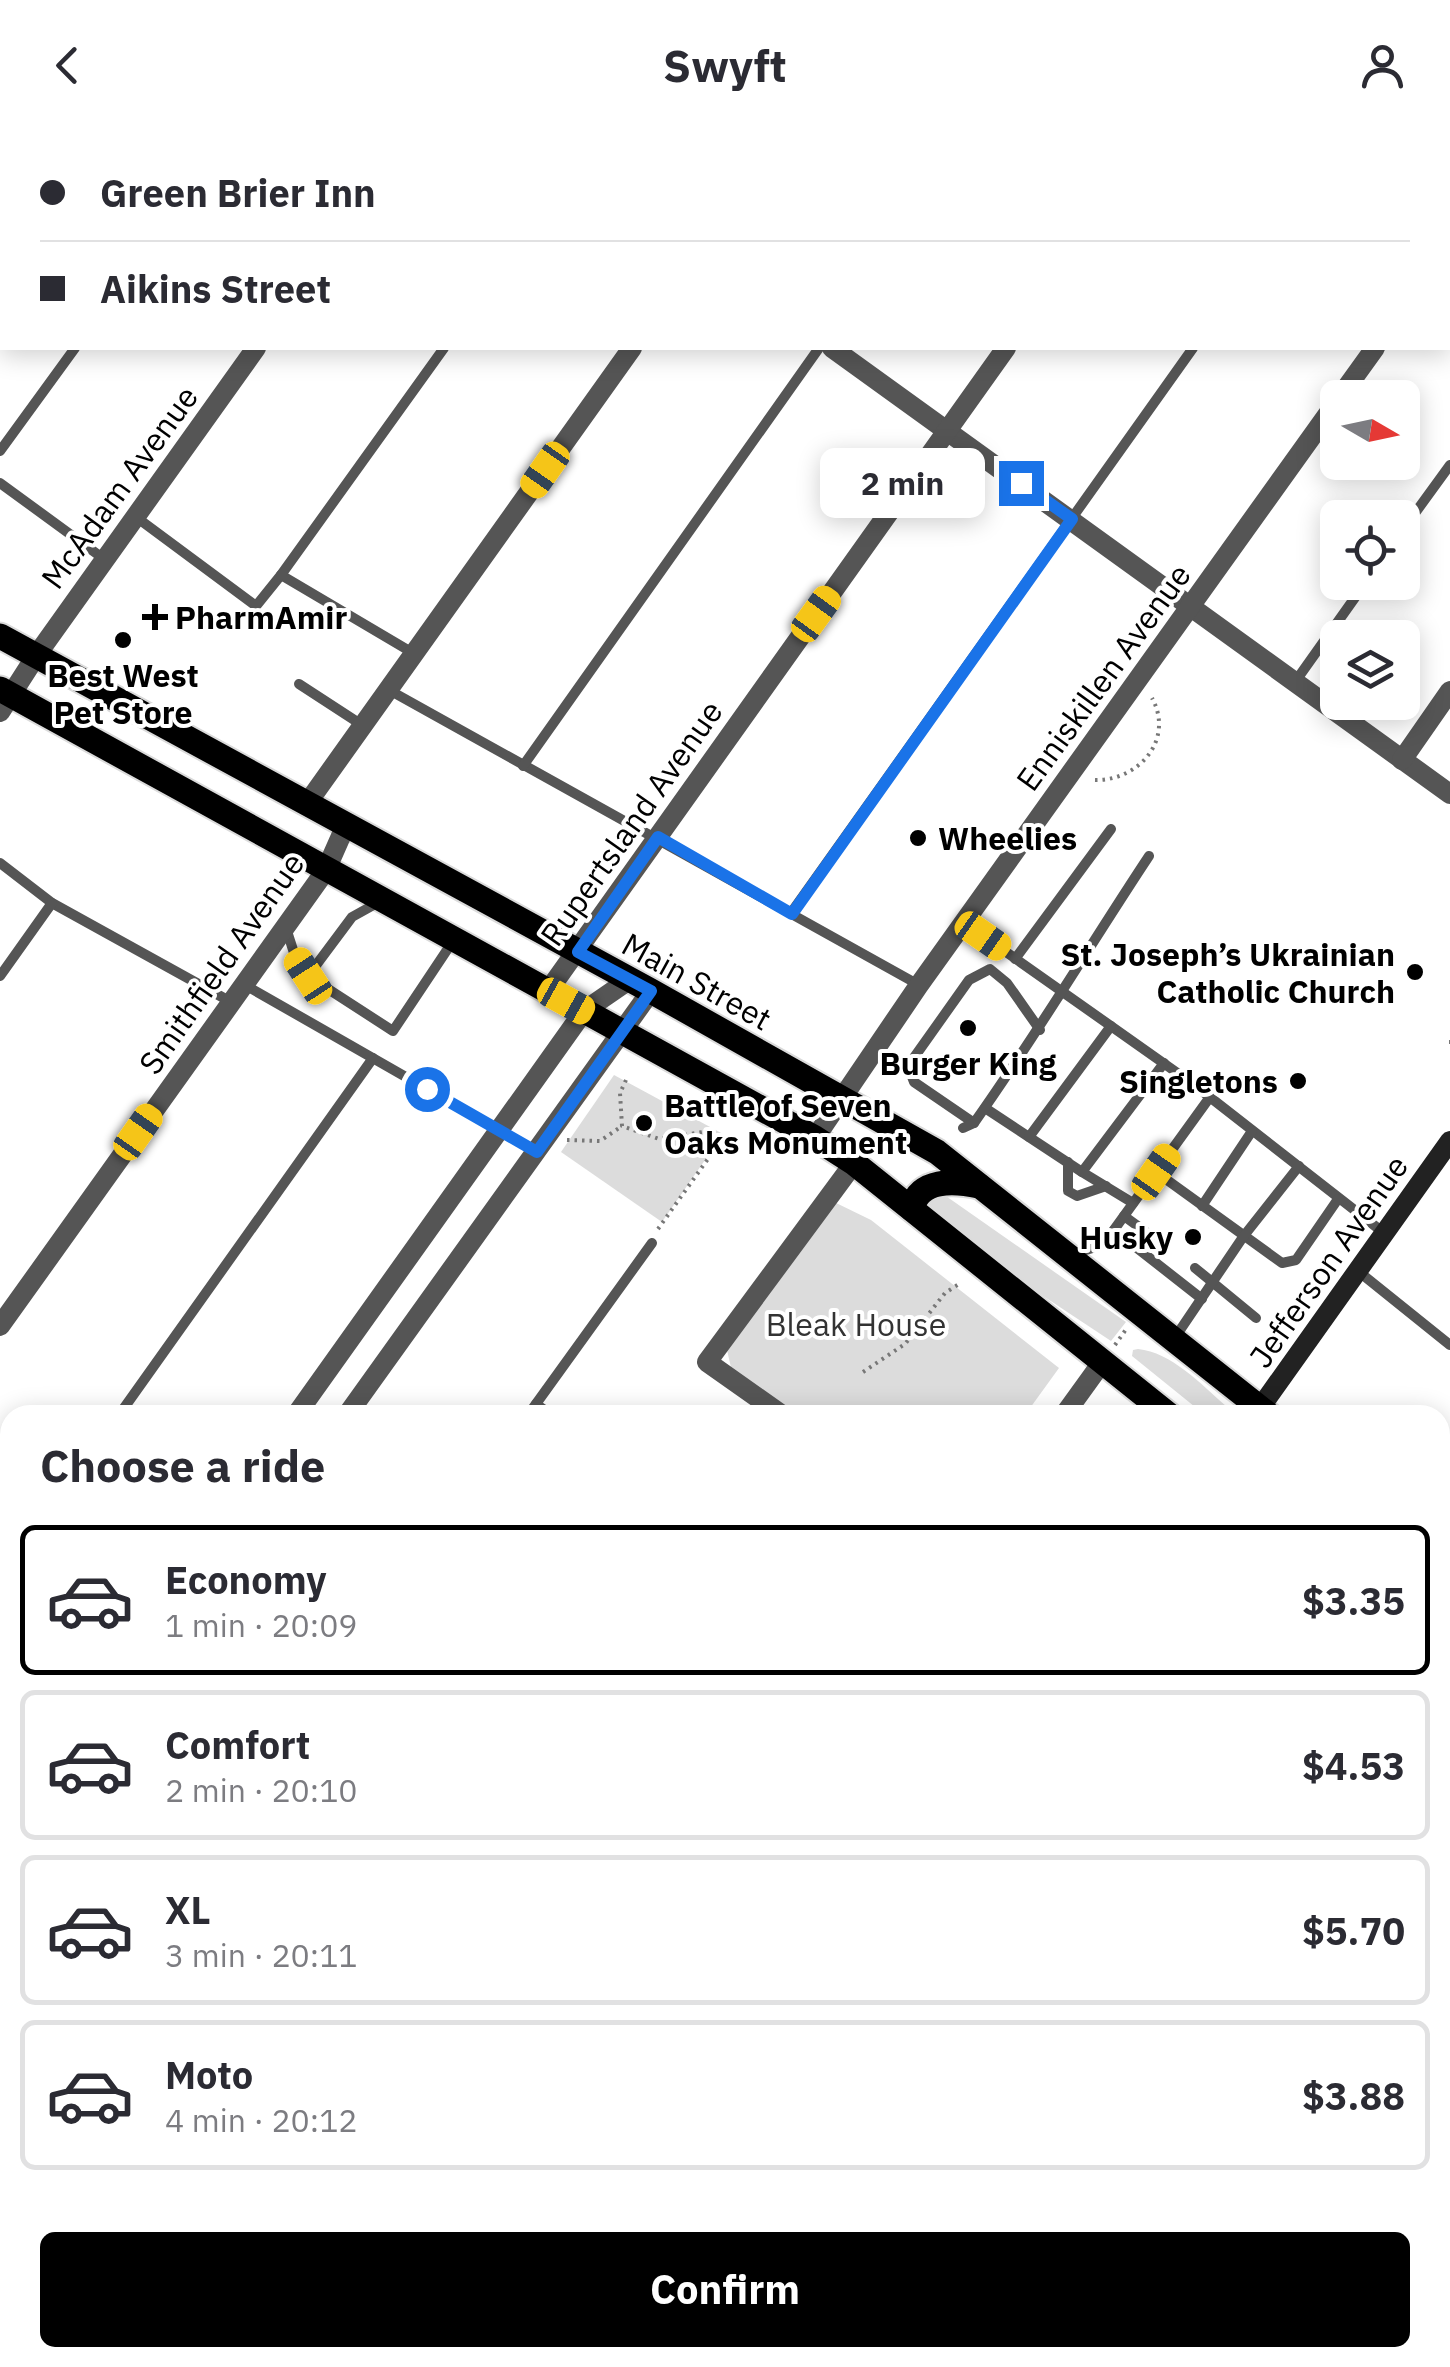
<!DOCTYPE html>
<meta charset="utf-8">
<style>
:root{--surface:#fff;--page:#f2f2f3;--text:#2b2b33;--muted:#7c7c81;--line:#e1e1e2;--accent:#000}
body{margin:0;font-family:"IBM Plex Sans",sans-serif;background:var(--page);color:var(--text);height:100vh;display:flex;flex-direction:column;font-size:38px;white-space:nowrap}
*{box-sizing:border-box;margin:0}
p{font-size:32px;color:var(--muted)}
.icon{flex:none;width:55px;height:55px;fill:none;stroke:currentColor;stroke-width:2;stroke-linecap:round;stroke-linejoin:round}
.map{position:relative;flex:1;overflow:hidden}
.drawer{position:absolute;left:0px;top:1275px;width:1450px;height:962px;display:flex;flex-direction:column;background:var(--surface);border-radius:30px 30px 0 0;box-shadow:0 5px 25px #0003}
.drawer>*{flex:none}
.banner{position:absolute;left:0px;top:0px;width:1450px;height:220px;box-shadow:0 5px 25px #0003;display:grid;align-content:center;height:220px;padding:0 40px;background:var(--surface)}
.needle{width:65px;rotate:99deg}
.tools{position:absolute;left:1320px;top:250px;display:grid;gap:20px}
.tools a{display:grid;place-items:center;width:100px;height:100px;border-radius:15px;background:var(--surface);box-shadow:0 5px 25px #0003;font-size:50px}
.end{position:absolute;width:45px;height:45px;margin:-22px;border:12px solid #1a73e8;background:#fff;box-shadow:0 0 0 5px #fff}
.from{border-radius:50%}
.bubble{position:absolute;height:70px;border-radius:15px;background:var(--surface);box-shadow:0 5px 25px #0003;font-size:32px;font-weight:700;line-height:70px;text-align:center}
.car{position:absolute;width:30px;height:60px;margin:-30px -15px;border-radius:12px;box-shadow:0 0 8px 2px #0007;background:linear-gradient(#f5c518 24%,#345 0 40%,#f5c518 0 76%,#345 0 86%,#f5c518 0)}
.banner b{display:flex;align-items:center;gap:35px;height:95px;font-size:38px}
.banner b+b{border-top:2px solid var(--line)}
.banner i{width:25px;height:25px;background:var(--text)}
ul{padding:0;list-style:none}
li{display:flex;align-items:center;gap:30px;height:150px;margin:0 20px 15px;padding:0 20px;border:5px solid var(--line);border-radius:15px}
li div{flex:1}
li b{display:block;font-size:38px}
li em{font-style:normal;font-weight:700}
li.selected{border-color:var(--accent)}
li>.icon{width:90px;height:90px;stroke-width:1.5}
h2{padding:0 40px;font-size:45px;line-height:120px}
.button{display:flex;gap:20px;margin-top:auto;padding:20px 40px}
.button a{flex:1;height:115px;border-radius:15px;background:var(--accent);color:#fff;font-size:40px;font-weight:700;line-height:115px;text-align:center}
header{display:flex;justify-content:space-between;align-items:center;height:130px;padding:0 40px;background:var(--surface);font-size:45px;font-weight:700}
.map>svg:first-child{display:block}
.green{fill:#dcdcdc}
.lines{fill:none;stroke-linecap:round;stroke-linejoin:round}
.primary-casing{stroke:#dbdbdb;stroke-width:29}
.path{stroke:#777;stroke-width:4;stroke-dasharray:2.5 5;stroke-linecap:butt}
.lane{stroke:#555;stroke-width:10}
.street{stroke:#555;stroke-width:20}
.secondary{stroke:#222;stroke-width:20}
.primary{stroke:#000;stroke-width:25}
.route{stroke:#1a73e8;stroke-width:12}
.poi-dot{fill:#000;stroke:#fff;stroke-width:4}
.labels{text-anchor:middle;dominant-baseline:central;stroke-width:8;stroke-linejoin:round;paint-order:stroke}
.street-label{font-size:32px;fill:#000;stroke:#fff}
.poi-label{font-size:32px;font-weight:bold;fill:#000;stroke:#fff;text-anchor:start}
.park-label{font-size:32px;fill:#333;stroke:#fff}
</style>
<header><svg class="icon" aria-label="back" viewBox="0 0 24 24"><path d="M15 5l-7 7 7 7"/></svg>Swyft<svg class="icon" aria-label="person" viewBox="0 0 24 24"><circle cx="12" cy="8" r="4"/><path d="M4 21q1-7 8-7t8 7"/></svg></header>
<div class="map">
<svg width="1450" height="2237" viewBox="0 0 1450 2237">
<rect width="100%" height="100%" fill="#fff"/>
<g class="green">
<polygon points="614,945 723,1004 662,1092 561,1022"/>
<polygon points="943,1064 1126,1192 1111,1211 1025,1154 924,1071"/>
<polygon points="832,1071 871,1090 1059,1238 1025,1285 791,1285 732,1242 727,1220"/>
<path d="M1138,1219C1171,1222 1202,1255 1226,1276L1228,1285H1205L1132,1226L1133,1220Z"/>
<polygon points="10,1469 10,1988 0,2002 0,1484"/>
</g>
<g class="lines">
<defs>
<g id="primary">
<polyline points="0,506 651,861 937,1022 1269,1285"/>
<polyline points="0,559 815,1008 854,1033 1169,1285"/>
<path d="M912,1079C918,1048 955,1051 979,1056"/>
<polyline points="1440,1422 1450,1430"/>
<polyline points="1440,1502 1450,1509"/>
</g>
</defs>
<use href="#primary" class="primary-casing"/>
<g class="path">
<path d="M1095,650C1138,651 1175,610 1152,568"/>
<polyline points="1449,912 1450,912"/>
<polyline points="626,950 620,963 622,996 659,1009 715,1000"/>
<polyline points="567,1010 600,1011 622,996"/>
<polyline points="658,1099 725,1005"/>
<polyline points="1115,1215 1127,1198"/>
<polyline points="863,1242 905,1214 945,1163 959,1154"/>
<polyline points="0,1534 10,1521"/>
<polyline points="0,1541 10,1551"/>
<polyline points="0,1614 10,1616"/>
<polyline points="1282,2228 1296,2237"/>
</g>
<g class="lane">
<polyline points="227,2 228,0"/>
<polyline points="598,2 600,0"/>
<polyline points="973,2 975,0"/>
<polyline points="1345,2 1346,0"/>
<polyline points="0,321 75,218"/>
<polyline points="0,353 104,429"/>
<polyline points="136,387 256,476 281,445 413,523"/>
<polyline points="1402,401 1450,335"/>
<polyline points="281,445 444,218"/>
<polyline points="1295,552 1366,452"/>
<polyline points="299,554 362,595"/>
<polyline points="389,560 919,855"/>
<polyline points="523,636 819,218"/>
<polyline points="0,733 52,773 231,872"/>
<polyline points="791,783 1193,218"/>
<polyline points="965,793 1193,954 1384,1103"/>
<polyline points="286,798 295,826 308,846 393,901 453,811"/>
<polyline points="1015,829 1111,699"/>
<polyline points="0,846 52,773"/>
<polyline points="308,846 352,787 379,772"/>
<polyline points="245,855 537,1022"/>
<polyline points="985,978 1082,1042 1164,933"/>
<polyline points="974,993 914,952 908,936 969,850 990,839 1007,853 1040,900"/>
<path d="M963,998L974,993C1036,906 1090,815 1149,726"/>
<polyline points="1029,1007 1111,896"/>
<polyline points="1068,1032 1068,1061 1077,1066 1106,1056"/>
<polyline points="1082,1042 1133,1073"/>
<polyline points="1156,1042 1282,1133 1296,1130 1338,1069"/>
<polyline points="1202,1076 1252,1001"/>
<polyline points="1124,1086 1161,1113"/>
<polyline points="1114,1100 1202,1169"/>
<polyline points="1072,1124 1103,1115 1210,967"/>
<polyline points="1195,1138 1256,1188"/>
<polyline points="1358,1141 1450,1215"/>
<polyline points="1174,1209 1243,1107 1299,1036"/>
<polyline points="536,1274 552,1285"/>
<polyline points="119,1285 373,928"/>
<polyline points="528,1285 652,1113"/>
<polyline points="1354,1285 1366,1280"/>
<polyline points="0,1467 10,1453"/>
<polyline points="1440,1939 1450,1925"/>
<polyline points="0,2023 10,2009"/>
<polyline points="207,2237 214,2228"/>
<polyline points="545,2237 551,2228"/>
<polyline points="881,2237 888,2228"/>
<polyline points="1227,2237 1233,2228"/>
</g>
<g class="street">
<polyline points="525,0 529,2"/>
<polyline points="409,2 411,0"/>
<polyline points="786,2 788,0"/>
<polyline points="1159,2 1161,0"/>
<polyline points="1448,115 1450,111"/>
<polyline points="832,218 1450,664"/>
<polyline points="1339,268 1375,218"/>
<polyline points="0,582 36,526 256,218"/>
<polyline points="1402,630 1450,561"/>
<polyline points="306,675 632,218"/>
<polyline points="548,861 1006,218"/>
<polyline points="815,1008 919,855 1338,270"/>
<polyline points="0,1196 326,740 345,697"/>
<polyline points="296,1285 584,881 629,850"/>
<polyline points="347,1285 651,861"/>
<polyline points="782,1285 707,1232 854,1033"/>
<polyline points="1064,1285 1103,1231"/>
<polyline points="0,1328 10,1330"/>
<polyline points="1440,1696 1450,1682"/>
<polyline points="0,2091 10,2098"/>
<polyline points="1440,2147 1450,2133"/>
<polyline points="1327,2228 1342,2237"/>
<polyline points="26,2237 33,2228"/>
<polyline points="383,2237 390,2228"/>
<polyline points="709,2237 715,2228"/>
<polyline points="1056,2237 1063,2228"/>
<polyline points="1376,2237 1382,2228"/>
</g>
<polyline class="secondary" points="1255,1285 1450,1011"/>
<use href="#primary" class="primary"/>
</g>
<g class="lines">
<polyline class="route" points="427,959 537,1022 651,861 578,822 658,707 792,784 1072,389 1021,353"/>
</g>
<g class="poi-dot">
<path d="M150 472h10v10h10v10h-10v10h-10v-10h-10v-10h10z"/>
<circle cx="123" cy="510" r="10"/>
<circle cx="918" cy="708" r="10"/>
<circle cx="1415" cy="842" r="10"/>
<circle cx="968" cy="898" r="10"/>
<circle cx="1298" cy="951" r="10"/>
<circle cx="644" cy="993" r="10"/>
<circle cx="1193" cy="1107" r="10"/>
</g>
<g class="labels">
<g class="street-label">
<text transform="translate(119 357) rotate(-54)">McAdam Avenue</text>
<text transform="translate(1103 547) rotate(-54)">Enniskillen Avenue</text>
<text transform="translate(631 693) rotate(-55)">Rupertsland Avenue</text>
<text transform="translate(221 833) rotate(-55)">Smithfield Avenue</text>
<text transform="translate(697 851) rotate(29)">Main Street</text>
<text transform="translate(1328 1131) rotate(-55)">Jefferson Avenue</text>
</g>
<g class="poi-label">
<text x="175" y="487">PharmAmir</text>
<text x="123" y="545" text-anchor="middle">Best West<tspan x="123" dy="37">Pet Store</tspan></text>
<text x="938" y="708">Wheelies</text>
<text x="1395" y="824" text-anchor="end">St. Joseph’s Ukrainian<tspan x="1395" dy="37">Catholic Church</tspan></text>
<text x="968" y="933" text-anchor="middle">Burger King</text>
<text x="1278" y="951" text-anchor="end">Singletons</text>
<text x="664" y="975">Battle of Seven<tspan x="664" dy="37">Oaks Monument</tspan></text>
<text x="1173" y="1107" text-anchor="end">Husky</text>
</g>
<g class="park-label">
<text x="856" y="1194">Bleak House</text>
</g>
</g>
</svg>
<div class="tools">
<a><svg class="needle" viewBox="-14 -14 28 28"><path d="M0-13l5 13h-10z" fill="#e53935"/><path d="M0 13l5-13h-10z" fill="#7c7c81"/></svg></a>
<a><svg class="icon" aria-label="locate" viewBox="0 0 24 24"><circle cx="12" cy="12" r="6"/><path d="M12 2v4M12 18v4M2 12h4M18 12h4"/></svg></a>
<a><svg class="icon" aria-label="layers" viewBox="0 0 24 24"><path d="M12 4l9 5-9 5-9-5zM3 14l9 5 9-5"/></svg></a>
</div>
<i class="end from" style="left:427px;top:959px"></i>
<i class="end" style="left:1021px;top:353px"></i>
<div class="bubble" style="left:820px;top:318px;width:165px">2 min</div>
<i class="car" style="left:545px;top:340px;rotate:215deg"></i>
<i class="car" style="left:816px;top:484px;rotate:36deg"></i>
<i class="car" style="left:983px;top:806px;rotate:125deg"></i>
<i class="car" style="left:308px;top:846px;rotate:327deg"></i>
<i class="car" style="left:566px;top:871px;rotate:119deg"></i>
<i class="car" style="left:138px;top:1002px;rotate:35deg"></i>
<i class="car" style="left:1156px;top:1042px;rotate:35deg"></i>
<div class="banner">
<b><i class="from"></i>Green Brier Inn</b>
<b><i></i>Aikins Street</b>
</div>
<section class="drawer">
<h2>Choose a ride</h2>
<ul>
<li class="selected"><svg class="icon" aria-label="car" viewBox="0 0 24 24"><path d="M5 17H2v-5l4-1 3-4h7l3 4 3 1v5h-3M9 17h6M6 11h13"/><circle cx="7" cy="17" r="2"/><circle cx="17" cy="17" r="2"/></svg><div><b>Economy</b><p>1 min · 20:09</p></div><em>$3.35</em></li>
<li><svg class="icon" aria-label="car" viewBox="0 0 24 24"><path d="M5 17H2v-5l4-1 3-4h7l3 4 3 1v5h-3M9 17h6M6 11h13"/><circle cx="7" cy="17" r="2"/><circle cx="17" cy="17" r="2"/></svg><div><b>Comfort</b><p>2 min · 20:10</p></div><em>$4.53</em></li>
<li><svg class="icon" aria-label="car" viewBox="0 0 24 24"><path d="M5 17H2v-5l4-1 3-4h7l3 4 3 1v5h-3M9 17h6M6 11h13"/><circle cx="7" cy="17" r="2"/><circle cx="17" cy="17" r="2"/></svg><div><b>XL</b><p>3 min · 20:11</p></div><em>$5.70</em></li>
<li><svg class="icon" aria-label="car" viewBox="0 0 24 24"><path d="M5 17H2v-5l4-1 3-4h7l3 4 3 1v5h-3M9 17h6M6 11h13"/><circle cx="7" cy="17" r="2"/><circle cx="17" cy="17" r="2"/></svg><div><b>Moto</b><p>4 min · 20:12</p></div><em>$3.88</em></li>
</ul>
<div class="button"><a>Confirm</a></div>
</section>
</div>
